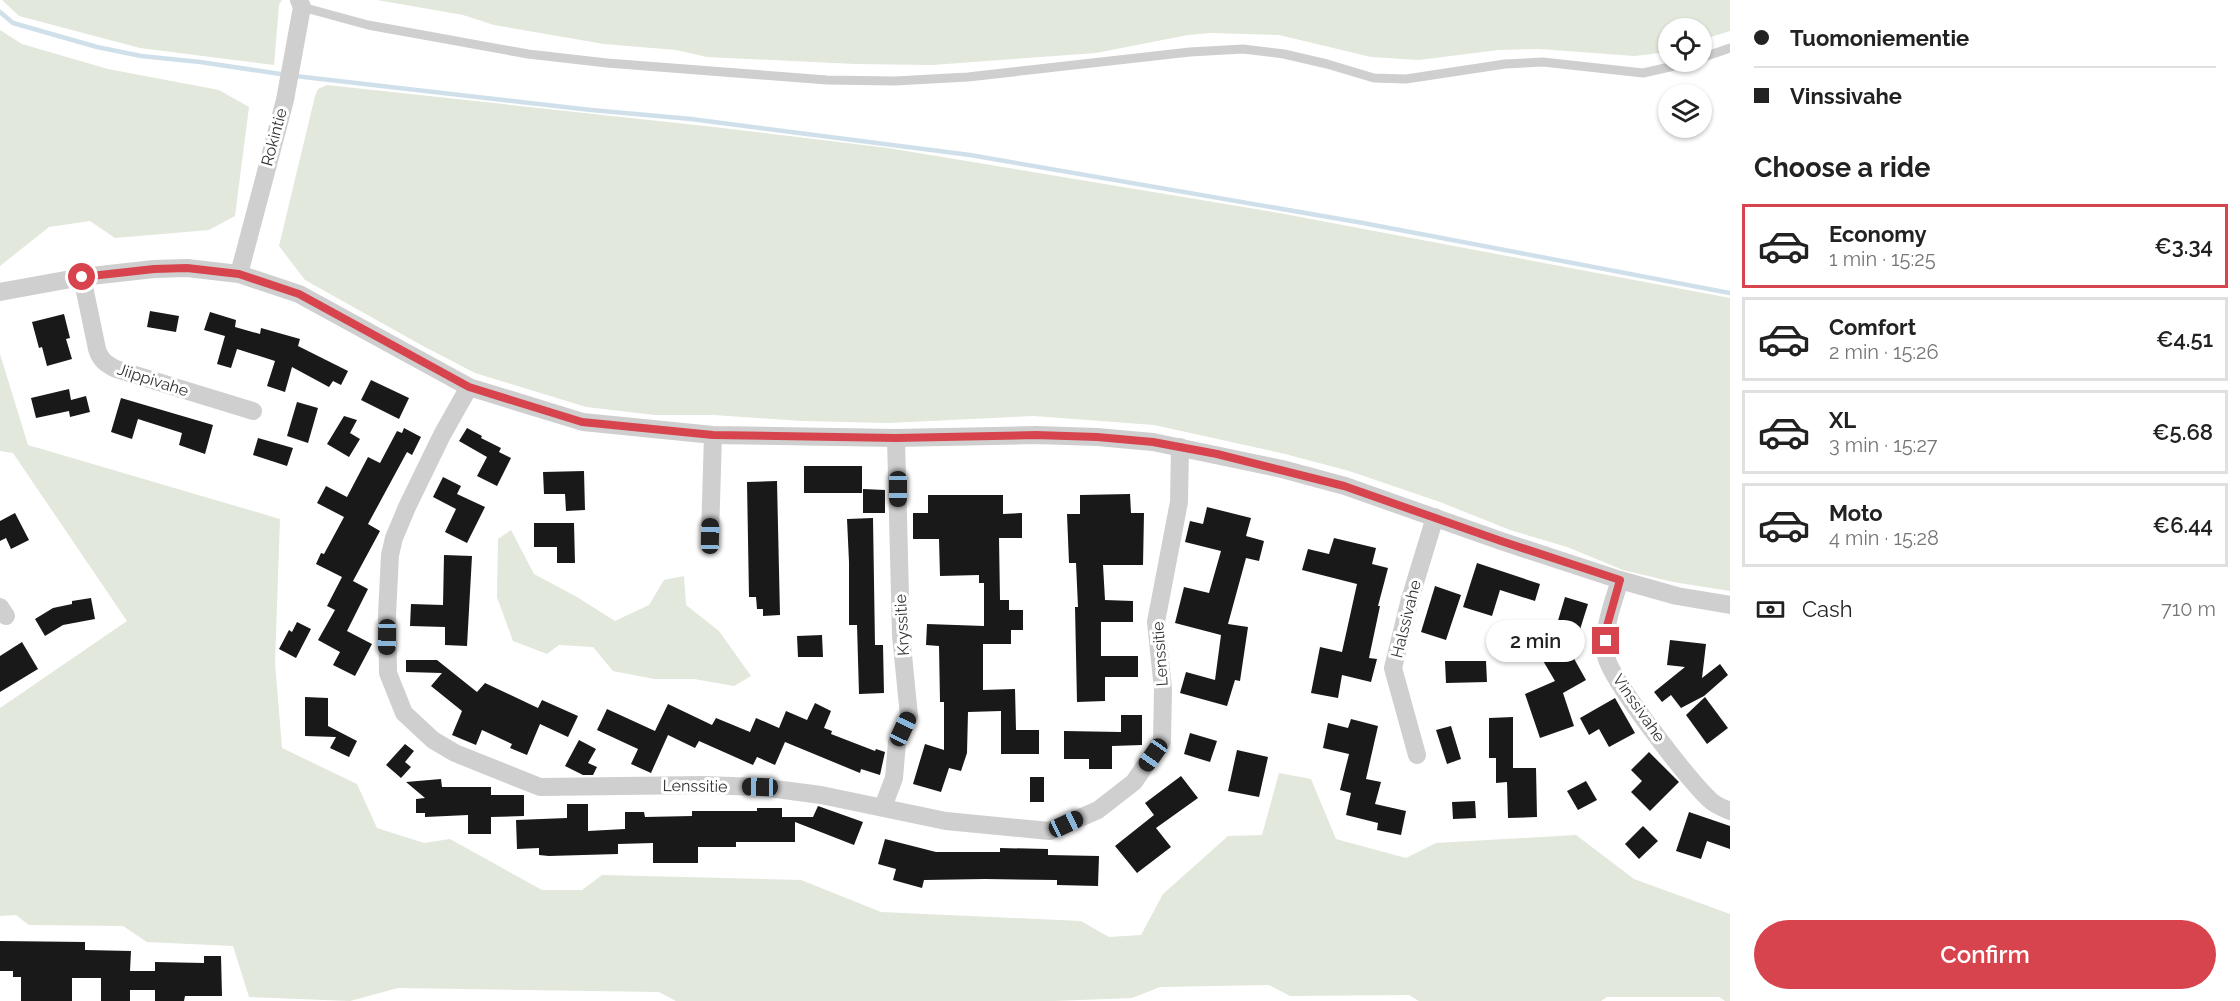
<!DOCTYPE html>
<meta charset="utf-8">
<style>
:root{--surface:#fff;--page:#f6f6f6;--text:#222;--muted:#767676;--line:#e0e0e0;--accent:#d8444d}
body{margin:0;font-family:Raleway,sans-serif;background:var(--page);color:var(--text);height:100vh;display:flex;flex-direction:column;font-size:22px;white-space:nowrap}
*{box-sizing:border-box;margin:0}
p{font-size:20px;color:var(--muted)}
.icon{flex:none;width:33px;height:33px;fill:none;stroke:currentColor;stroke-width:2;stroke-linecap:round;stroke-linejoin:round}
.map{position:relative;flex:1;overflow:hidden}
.details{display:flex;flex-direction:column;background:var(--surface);width:510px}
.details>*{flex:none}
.banner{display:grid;align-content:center;height:132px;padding:0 24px;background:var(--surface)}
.controls{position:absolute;left:1658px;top:18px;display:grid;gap:12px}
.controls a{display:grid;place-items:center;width:54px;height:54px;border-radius:50%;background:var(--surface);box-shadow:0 2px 4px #0004;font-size:30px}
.end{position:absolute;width:27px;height:27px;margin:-14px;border:8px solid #d8444d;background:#fff;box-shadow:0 0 0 3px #fff}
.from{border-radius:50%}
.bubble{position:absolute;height:42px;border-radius:21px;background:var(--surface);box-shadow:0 2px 4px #0004;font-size:20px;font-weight:600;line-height:42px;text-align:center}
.car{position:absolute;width:18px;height:36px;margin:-18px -9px;border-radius:8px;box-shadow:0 0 4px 2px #0007;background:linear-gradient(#222 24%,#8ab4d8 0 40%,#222 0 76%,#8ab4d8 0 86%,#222 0)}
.banner b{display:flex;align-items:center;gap:21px;height:57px;font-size:22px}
.banner b+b{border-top:2px solid var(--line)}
.banner i{width:15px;height:15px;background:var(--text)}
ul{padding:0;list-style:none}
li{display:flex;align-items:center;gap:18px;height:84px;margin:0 12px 9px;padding:0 12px;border:3px solid var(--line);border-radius:0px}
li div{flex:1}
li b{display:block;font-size:22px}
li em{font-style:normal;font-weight:600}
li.on{border-color:var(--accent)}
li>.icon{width:54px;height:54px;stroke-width:1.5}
h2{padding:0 24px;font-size:27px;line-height:72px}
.pay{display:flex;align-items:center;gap:15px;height:66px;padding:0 24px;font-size:22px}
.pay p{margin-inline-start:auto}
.action{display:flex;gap:12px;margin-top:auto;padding:12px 24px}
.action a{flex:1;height:69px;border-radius:36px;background:var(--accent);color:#fff;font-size:24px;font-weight:600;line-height:69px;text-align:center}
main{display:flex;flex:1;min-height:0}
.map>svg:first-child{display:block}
.green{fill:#e2e8dc}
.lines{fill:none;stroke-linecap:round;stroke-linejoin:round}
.stream{stroke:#d0e0eb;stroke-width:4.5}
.building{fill:#191919}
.lane{stroke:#cfcfcf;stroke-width:9}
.street{stroke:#cfcfcf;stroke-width:18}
.route{stroke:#d8444d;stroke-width:8}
.labels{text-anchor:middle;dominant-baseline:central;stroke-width:6;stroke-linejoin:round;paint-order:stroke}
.street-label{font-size:16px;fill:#323232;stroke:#fff}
</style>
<main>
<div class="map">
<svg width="1730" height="1001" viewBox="0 0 1730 1001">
<rect width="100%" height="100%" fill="#fff"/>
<g class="green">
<polygon points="2,0 282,0 279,5 274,65 140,48 19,16"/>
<polygon points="377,0 1730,0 1730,31 1701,40 1701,28 1668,28 1668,52 1635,56 1539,49 1498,50 1419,60 1371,57 1279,35 1210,33 1188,35 1096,53 932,65 855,64 707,57 676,50 604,44 494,25 463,15"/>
<polygon points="0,30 22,44 108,69 219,90 249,107 235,216 209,230 115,238 90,221 49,227 0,266"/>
<polygon points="327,85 714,127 888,148 1279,213 1730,298 1730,591 1673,582 1623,570 1567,547 1510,530 1440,502 1349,471 1285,454 1154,425 1034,416 889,423 802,421 714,415 655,415 586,407 475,373 423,346 305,280 279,246 315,96 318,89"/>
<polygon points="0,354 28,445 280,519 275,663 282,748 357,784 377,828 424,843 450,839 542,890 582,890 602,875 801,880 881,912 1081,921 1109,937 1141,935 1163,894 1228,836 1262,835 1279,773 1311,779 1336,839 1406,858 1436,843 1576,835 1634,879 1730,914 1730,1001 1725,1001 1719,997 1607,997 1601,1001 1419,1001 1409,995 1290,996 1269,985 1160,987 1132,998 1054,1001 676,1001 659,992 398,988 350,1001 249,997 233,946 147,942 123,926 29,925 16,915 0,916 0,708 127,621 13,453 0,451"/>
<polygon points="511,530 534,574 577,597 615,621 649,605 664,580 684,576 686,605 719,631 751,676 734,686 694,679 654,679 613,671 593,647 559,645 547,654 513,641 497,597 498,539"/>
</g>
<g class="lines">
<g class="stream">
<polyline points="0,12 13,23 97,47 141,56 200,62 287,75"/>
<polyline points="295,76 591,110 691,119 970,155 1363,223 1730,293"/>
</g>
</g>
<g class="building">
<polygon points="150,311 179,316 176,332 147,327"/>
<polygon points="210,312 236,320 235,327 260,334 261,328 300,339 298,346 348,371 341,385 333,381 329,387 292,367 285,392 267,386 275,361 237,349 231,368 217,364 225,336 204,330"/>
<polygon points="64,314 70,338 66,339 72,359 47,366 42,347 39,348 32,322"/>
<polygon points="371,380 409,398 399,419 361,400"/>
<polygon points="69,389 71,400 86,396 90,412 70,417 69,411 36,418 31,398"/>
<polygon points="121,398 213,425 205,454 179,445 182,433 138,419 132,439 111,432"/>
<polygon points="297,402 318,408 308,443 287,436"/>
<polygon points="344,416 357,420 350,433 360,439 349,457 327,444"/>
<polygon points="404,428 421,437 412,455 407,452 368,524 380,531 353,581 368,589 347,631 372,644 355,676 333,665 340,652 318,640 335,610 327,606 342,577 316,564 321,553 324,554 344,517 317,503 326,486 347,497 368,457 380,463 397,431 402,433"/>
<polygon points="467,428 482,436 481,438 501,448 499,452 511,458 497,486 477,476 487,457 459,441"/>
<polygon points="258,438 293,448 287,466 253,455"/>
<rect x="804" y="466" width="58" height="27"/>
<polygon points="584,471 585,510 566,511 565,494 544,494 543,472"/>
<polygon points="443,477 461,486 457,494 485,507 467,543 445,532 456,509 433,497"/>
<polygon points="777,481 780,615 763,616 763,609 757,609 756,597 749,597 747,482"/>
<polygon points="863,489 885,490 885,513 863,513"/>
<polygon points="1130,494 1131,513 1144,513 1143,565 1103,565 1105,600 1133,601 1133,622 1101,622 1101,656 1138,656 1138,677 1105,677 1105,701 1077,702 1075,607 1078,607 1076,563 1069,563 1067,514 1080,514 1080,495"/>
<polygon points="928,495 1003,495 1003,514 1022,513 1022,538 999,538 1000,600 1009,600 1009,610 1023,610 1023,630 1011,630 1011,644 983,644 983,690 1015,689 1016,730 1039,730 1039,754 1001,754 1001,711 968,712 967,753 961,771 949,768 941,792 913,784 925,744 944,750 944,702 940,702 939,646 926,645 927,624 984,626 984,583 979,583 979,575 940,576 939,539 913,539 913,513 928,513"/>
<polygon points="1207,507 1251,518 1246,536 1264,541 1259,561 1246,558 1228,624 1248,627 1240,681 1235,680 1227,706 1180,693 1186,672 1215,680 1221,635 1175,623 1184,587 1209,593 1221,551 1185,542 1190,521 1203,524"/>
<polygon points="15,513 29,540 11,549 6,538 0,541 0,521"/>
<polygon points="873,518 875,645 883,645 884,693 859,694 857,625 849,625 849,562 847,519"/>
<polygon points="534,523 574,523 575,563 557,563 557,547 534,547"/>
<polygon points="1334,538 1376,548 1372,564 1388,568 1378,606 1380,606 1369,658 1377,659 1371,682 1342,675 1338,698 1311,693 1320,647 1342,652 1357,584 1302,570 1308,549 1329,554"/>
<polygon points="444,555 472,556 467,646 445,645 445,627 410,626 411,604 443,605"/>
<polygon points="1477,563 1540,584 1535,601 1500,590 1492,616 1463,607"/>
<polygon points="1435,586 1461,595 1446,640 1421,632"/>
<polygon points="1565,597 1588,604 1572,655 1586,680 1563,693 1574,726 1540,738 1525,694 1555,681 1542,659 1575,641 1554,634"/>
<polygon points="91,598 95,619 63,625 45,636 35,619 53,608 72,604 72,601"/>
<polygon points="297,622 311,629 296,658 279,649 289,630 292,632"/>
<polygon points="822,635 823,657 798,657 797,636"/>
<polygon points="1670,640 1706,644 1702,678 1720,664 1728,675 1704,696 1681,708 1671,695 1662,702 1654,692 1685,667 1667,665"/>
<polygon points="22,642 38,669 0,692 0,656"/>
<polygon points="406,660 437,660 477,692 485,683 538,708 542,700 578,716 568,737 540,724 527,755 510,748 512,744 482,730 476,745 452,735 462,711 431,686 442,673 406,672"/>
<polygon points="1445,661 1486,661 1487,682 1446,683"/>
<polygon points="305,697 328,698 328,726 357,741 349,757 330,748 336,737 305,736"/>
<polygon points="1705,697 1728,728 1707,744 1686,715"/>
<polygon points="1615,698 1635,733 1609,747 1599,729 1589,735 1580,718"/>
<polygon points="815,703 831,711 824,728 832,731 831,734 875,751 876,749 885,752 880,775 861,769 860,773 785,742 775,765 757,757 753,765 699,741 695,748 668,735 651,773 631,764 638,749 597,730 607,709 655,731 668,704 712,725 716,718 750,732 756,718 779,728 786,711 807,720"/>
<polygon points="1121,715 1142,715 1142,745 1112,746 1112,769 1089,769 1089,759 1064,759 1064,731 1121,732"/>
<polygon points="1513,717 1513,768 1536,768 1537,817 1508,818 1507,782 1496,783 1496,758 1489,758 1489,718"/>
<polygon points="1351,719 1378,726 1366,779 1381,782 1375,804 1406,811 1401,835 1377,830 1378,823 1346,815 1351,793 1340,790 1349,754 1323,748 1328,723 1348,728"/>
<polygon points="1451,726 1461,759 1447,764 1436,730"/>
<polygon points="1190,733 1217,741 1210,762 1184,754"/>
<polygon points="579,740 596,749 588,763 597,767 593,775 583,775 565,766"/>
<polygon points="405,744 414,751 405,762 411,767 401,778 386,765"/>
<polygon points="1237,750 1268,757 1259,797 1228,791"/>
<polygon points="1649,752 1679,782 1650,811 1631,792 1642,781 1631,770"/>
<polygon points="1181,776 1198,798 1156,828 1171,847 1137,873 1115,846 1154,815 1145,803"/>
<rect x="1030" y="777" width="14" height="25"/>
<polygon points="441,779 442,787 491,787 491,795 524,795 524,816 491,817 491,834 468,834 468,815 425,817 425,813 416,813 416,799 425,798 406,782"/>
<polygon points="1586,781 1597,800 1578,810 1567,791"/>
<polygon points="1475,801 1476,818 1453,819 1452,802"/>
<polygon points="567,804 588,804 588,831 625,829 625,812 644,812 645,817 692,816 692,811 757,811 757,808 782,808 782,817 813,817 818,806 863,822 854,845 795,822 795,842 736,842 736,847 698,847 698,863 653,863 653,843 618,844 618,854 549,856 539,855 539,848 517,849 516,820 567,818"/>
<polygon points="1689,812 1730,826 1730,849 1707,841 1701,859 1676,851"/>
<polygon points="1643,826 1658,841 1639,859 1625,844"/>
<polygon points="885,839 936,852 1000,852 1000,848 1048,849 1048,855 1099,856 1098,886 1057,885 1057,880 985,879 924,880 922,888 893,880 896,869 878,864"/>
<polygon points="0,941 85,942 85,950 131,951 130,971 155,971 155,962 204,963 204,956 221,956 222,996 185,996 184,1001 155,1001 155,990 130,990 130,1001 101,1001 101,978 72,978 72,1001 21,1001 21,977 13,977 13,971 0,971"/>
</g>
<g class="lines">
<g class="lane">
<polyline points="302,7 368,25 528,54 607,63 827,80 895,81 968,77 1190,52 1243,49 1284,54 1327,64 1374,78 1406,79 1505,64 1543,62 1643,73 1692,62"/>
<polyline points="1701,58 1730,48"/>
</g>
<g class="street">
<polyline points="239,274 285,100 302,7 299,0"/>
<path d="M82,277L97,349C100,360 106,364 116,369L253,411"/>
<polyline points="0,292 82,277 154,269 187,268 239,274 299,294 469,387 583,422 713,435 896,438 1036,435 1097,437 1153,442 1282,469 1345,486 1501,541 1620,580 1677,596 1730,605"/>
<polyline points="469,387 442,435 407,507 394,538 390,555 387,615 388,673 404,713 433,740 455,753 540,787 703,785 760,787 821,795 946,821 1050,831 1098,810 1134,782 1162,741 1163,689 1156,622 1179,502 1180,447"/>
<polyline points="710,536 713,435"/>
<path d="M1620,580C1613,603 1602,630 1606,656C1611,681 1689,780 1710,800C1715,805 1723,808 1730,811"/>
<polyline points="0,607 6,616"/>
<polyline points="1417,755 1393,668 1410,599 1435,517"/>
<polyline points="883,807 894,778 897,742 909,716 901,635 896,438"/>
</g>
</g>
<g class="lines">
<polyline class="route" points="82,277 154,269 187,268 239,274 299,294 469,387 582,422 713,435 896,438 1036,435 1097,437 1153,442 1217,454 1344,486 1501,541 1620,580 1607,626 1606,641"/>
</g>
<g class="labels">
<g class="street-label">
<text transform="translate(274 137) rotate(-75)">Rokintie</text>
<text transform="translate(153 380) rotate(18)">Jiippivahe</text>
<text transform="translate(1406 619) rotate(-76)">Halssivahe</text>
<text transform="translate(902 625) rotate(-93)">Kryssitie</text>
<text transform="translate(1160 654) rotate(-94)">Lenssitie</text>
<text transform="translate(1639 708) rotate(55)">Vinssivahe</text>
<text transform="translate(695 786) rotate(1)">Lenssitie</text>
</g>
</g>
</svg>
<div class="controls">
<a><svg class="icon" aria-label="locate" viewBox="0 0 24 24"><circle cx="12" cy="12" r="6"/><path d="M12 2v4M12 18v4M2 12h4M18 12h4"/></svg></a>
<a><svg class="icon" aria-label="layers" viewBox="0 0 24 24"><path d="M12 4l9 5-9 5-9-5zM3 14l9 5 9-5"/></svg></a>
</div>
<i class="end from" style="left:82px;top:277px"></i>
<i class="end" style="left:1606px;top:641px"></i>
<div class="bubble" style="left:1486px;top:620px;width:99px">2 min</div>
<i class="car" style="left:898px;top:489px;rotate:180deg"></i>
<i class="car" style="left:710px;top:536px;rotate:1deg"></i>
<i class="car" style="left:387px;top:637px;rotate:181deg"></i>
<i class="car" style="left:903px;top:729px;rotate:25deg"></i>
<i class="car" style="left:1153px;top:755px;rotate:215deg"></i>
<i class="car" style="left:760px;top:787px;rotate:271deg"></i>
<i class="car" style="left:1066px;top:824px;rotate:65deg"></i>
</div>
<section class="details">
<div class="banner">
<b><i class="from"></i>Tuomoniementie</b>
<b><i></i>Vinssivahe</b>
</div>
<h2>Choose a ride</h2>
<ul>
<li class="on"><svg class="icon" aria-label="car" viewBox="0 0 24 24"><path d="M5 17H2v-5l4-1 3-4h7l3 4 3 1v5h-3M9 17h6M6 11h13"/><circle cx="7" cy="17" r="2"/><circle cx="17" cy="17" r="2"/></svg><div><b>Economy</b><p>1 min · 15:25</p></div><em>€3.34</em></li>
<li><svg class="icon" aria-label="car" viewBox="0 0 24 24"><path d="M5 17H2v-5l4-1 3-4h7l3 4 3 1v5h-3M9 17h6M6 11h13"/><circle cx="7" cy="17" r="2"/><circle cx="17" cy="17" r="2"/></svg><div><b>Comfort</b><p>2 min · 15:26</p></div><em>€4.51</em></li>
<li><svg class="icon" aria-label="car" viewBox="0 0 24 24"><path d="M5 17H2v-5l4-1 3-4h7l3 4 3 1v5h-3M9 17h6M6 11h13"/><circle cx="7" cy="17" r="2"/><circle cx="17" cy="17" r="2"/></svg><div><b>XL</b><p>3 min · 15:27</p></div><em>€5.68</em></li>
<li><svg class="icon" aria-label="car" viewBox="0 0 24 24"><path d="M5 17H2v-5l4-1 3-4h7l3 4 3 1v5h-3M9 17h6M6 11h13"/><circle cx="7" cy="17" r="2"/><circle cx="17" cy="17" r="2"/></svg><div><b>Moto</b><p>4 min · 15:28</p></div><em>€6.44</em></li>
</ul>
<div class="pay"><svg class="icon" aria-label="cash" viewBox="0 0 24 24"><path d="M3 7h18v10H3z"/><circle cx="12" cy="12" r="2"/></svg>Cash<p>710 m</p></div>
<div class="action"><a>Confirm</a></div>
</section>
</main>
